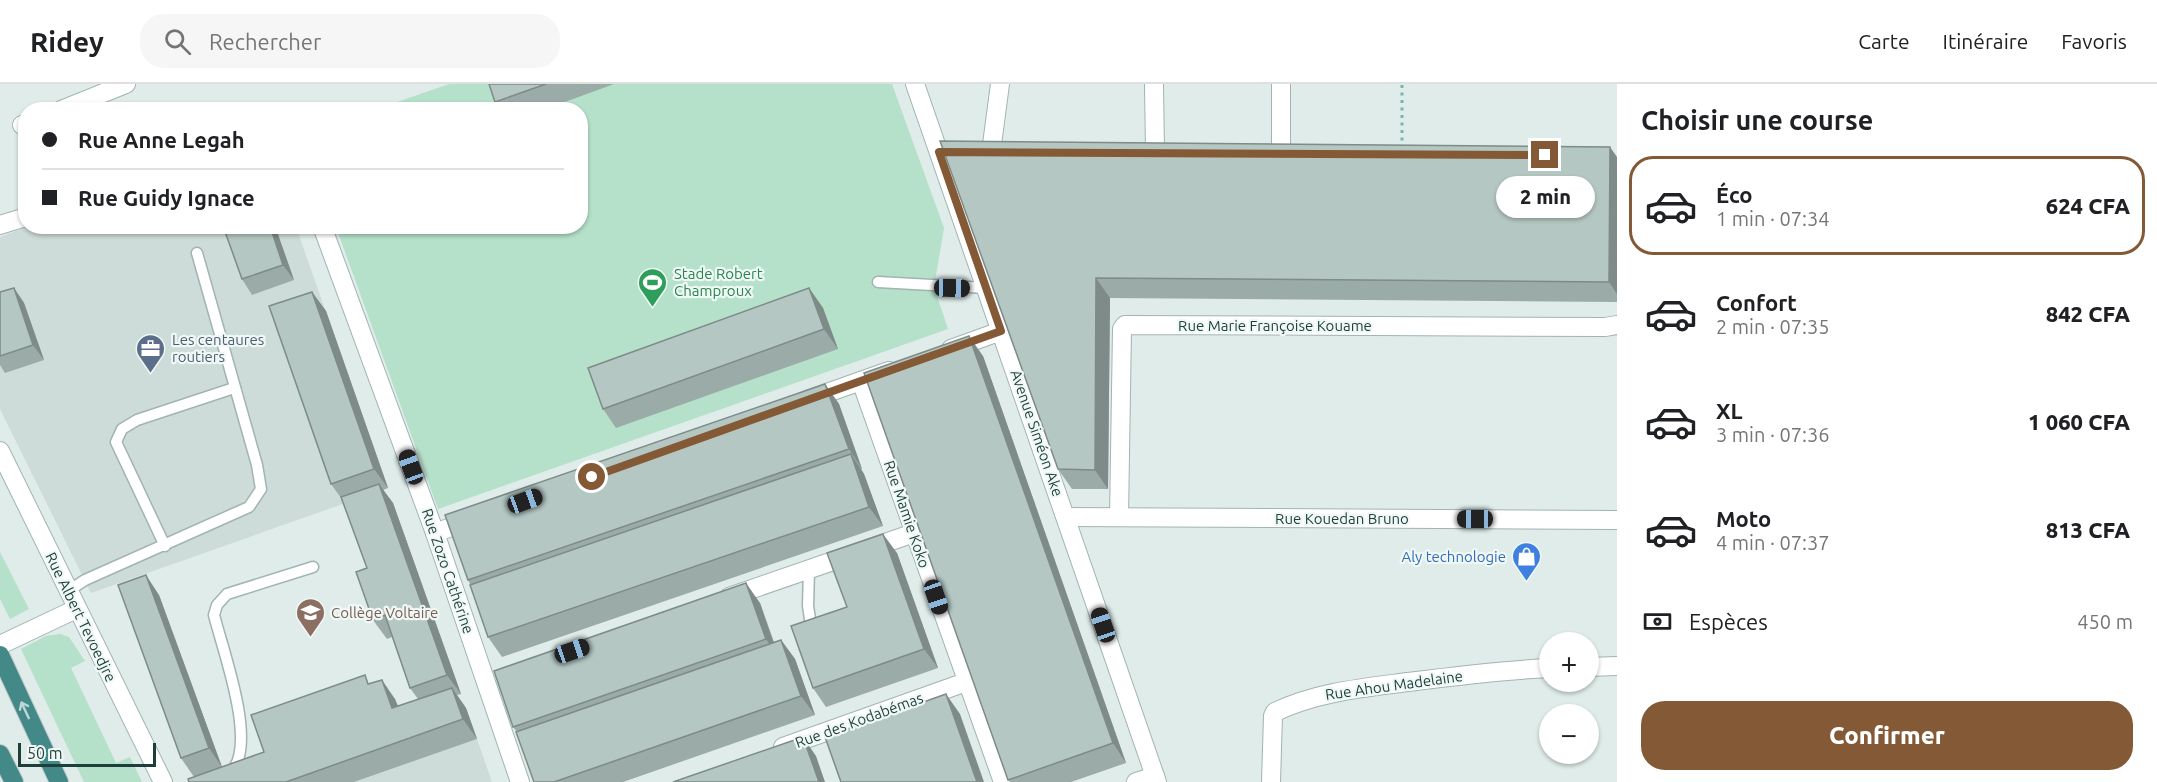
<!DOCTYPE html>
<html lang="fr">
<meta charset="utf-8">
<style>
:root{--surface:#fff;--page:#f6f6f6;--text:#202124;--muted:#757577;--line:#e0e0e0;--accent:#845935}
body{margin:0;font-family:Ubuntu,sans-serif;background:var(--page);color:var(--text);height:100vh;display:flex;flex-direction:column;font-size:22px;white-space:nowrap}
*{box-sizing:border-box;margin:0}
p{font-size:20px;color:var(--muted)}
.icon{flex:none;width:33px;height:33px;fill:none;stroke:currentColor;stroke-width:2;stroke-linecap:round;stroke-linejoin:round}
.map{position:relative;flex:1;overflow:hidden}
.panel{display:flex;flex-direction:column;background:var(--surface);width:540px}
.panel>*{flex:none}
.banner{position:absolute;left:18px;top:18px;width:570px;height:132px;border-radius:24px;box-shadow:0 2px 4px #0004;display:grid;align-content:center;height:132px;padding:0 24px;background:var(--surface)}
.tools{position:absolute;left:1539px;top:548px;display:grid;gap:12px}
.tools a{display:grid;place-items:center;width:60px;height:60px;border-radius:50%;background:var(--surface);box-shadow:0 2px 4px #0004;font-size:30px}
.scale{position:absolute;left:18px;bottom:15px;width:138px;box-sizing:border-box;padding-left:6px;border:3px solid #1e3e3c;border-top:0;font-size:16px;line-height:21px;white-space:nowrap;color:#1e3e3c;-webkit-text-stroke:4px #f0f8f6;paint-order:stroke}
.end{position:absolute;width:27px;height:27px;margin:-14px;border:8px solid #845935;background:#fff;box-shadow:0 0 0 3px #fff}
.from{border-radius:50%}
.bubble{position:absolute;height:42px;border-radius:21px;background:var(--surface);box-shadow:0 2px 4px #0004;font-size:20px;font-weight:800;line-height:42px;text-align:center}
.car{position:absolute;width:18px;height:36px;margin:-18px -9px;border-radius:8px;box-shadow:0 0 4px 2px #0007;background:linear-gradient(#222 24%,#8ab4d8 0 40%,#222 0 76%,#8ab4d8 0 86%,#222 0)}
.banner b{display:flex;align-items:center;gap:21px;height:57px;font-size:22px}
.banner b+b{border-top:2px solid var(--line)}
.banner i{width:15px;height:15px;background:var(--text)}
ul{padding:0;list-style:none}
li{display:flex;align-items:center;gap:18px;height:99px;margin:0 12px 9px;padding:0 12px;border:3px solid transparent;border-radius:24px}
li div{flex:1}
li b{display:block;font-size:22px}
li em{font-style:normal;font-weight:800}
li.current{border-color:var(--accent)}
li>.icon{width:54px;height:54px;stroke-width:1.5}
h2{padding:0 24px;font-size:27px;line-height:72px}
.pay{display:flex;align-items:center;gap:15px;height:66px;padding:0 24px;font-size:22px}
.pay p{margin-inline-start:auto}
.action{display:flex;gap:12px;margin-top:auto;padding:12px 24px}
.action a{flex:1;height:69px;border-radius:24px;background:var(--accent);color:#fff;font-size:24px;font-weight:800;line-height:69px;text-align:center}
header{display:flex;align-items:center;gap:36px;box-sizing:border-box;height:84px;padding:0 30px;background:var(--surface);border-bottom:2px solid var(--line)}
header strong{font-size:28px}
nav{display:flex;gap:33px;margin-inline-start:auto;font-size:21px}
.search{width:420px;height:54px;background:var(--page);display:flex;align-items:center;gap:15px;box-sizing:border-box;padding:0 21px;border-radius:24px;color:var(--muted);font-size:22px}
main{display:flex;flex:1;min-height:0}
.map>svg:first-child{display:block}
.built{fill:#cddcd8}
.green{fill:#b5e0ca}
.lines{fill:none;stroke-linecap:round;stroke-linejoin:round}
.service-casing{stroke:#a1b4b2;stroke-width:13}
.minor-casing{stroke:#a1b4b2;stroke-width:20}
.tertiary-casing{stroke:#a1b4b2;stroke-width:20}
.trunk-casing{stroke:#c0c9c8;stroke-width:20}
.path{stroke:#7cb3ae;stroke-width:3;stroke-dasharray:3 4.5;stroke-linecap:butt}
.service{stroke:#fff;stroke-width:10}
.minor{stroke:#fff;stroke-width:18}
.tertiary{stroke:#fff;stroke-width:18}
.trunk{stroke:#438988;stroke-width:18}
.wall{fill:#9baba8}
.shaded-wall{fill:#7e8b88}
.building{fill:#b4c7c3;stroke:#7e8b88;stroke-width:1.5}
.oneway{stroke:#bcd7d5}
.route{stroke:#845935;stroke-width:8}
.labels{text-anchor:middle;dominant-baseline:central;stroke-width:4.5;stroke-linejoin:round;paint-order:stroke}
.leisure-label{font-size:15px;fill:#27864d;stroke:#f0f8f6;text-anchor:start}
.street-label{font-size:15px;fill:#1e3e3c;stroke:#f0f8f6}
.service-label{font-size:15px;fill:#4e5e75;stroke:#f0f8f6;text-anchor:start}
.shop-label{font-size:15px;fill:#366cbe;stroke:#f0f8f6;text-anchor:end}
.education-label{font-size:15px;fill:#785e54;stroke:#f0f8f6;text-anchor:start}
</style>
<header>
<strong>Ridey</strong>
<div class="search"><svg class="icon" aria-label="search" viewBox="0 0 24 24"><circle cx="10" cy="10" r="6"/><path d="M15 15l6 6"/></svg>Rechercher</div>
<nav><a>Carte</a><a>Itinéraire</a><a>Favoris</a></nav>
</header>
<main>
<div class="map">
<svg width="1617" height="698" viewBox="0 0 1617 698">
<rect width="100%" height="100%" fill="#dfece9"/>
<g class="built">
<polygon points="30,142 296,143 388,404 91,509 0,325 0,153"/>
<polygon points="477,655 492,698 354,698"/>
</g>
<g class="green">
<polygon points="449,0 892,0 944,144 934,203 948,245 438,425 336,143 580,142 580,26 377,25"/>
<polygon points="0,468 29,525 10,535 0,515"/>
<polygon points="60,550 69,553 85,577 71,584 116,679 130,673 142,698 84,698 21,565 46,552"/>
</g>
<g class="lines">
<defs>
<g id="service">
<polyline points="878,198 986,204"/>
<polyline points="165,462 116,358 122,345 137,336 234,304"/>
<polyline points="809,485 808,522 812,548"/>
<polyline points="68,507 85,496 249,423 261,405 257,381 197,169"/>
<path d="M232,687C257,658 223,567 214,531L217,521L227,510L313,483"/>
</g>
<g id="minor">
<polyline points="1154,0 1155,69"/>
<polyline points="61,26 126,0"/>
<polyline points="22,41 26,40"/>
<polyline points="991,68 1000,0"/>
<polyline points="1281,70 1281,0"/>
<polyline points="0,141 26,133"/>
<polyline points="322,142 435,449 520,698"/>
<polyline points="951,265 1001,247"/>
<polyline points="861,297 1003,698"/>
<polyline points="807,316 889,287"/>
<polyline points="0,367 163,698"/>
<polyline points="1066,433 1617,436"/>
<polyline points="1119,433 1122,245 1125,241 1605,243 1617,241"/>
<polyline points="435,449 470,436"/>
<polyline points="729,513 914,449"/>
<polyline points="0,561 76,525"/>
<polyline points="1588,583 1617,582"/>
<polyline points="783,663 966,598"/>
<polyline points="1136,698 1155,692"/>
<path d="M1271,698L1273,632L1275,628C1317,608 1362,604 1408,598C1455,592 1502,586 1550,584"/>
</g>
<polyline id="tertiary" points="915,0 1157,698"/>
<g id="trunk">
<polyline points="0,571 59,698"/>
<polyline points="0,670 14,698"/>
</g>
</defs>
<use href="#service" class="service-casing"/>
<use href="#minor" class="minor-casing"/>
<use href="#tertiary" class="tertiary-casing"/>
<use href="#trunk" class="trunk-casing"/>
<polyline class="path" points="1402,64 1402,0"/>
<use href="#service" class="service"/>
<use href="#minor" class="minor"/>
<use href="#tertiary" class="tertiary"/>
<use href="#trunk" class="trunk"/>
</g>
<g class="wall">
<polygon points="489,0 614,0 543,26 500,26 495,18"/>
<polygon points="940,57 1617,73 1617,218 1110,214 1108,405 1072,405 1058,385"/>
<polygon points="223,142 275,142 294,196 252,211 242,195"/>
<polygon points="14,204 24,219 44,276 5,289 0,281 0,208"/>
<polygon points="809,204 823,224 838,265 616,344 603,325"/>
<polygon points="312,208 326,227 388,404 383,406 393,419 461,610 457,611 466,624 477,655 354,698 189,698 194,693 181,674 159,511 222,683 264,668 371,599 395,615 398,622 418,615 410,604 392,553 387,555 373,536 367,484 341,414 331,400"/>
<polygon points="983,272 1126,679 1071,698 1010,698 1008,696"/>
<polygon points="825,300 839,320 862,385 861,385 864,390 883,442 502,573 488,553 470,500 468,496"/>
<polygon points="897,469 938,584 826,623 813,604 847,523"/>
<polygon points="760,519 774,558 781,556 795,575 815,631 623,698 534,698 517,648 513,643"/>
</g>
<g class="shaded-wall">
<polygon points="1610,63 1617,73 1617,210 1609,198"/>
<polygon points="270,142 275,142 294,196 283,181"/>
<polygon points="1096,194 1110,214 1108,405 1095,386"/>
<polygon points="14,204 24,219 44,276 33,261"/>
<polygon points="809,204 823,224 838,265 824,245"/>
<polygon points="312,208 326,227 388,404 374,385"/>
<polygon points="969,252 983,272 1126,679 1113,659"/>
<polygon points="825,300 839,320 862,385 849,365"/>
<polygon points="851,370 864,390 883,442 869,423"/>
<polygon points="379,400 393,419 461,610 447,591"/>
<polygon points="883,450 897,469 938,584 924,565"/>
<polygon points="146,491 159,511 222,683 209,664"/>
<polygon points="746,499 760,519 779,575 766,555"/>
<polygon points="781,556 795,575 815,631 801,612"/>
<polygon points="382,596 395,615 406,644 392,624"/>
<polygon points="452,604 466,624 477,655 463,635"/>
<polygon points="946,610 960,630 984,698 977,698"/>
<polygon points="803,653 816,672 825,698 819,698"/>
</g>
<g class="building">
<polygon points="489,0 546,0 495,18"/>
<polygon points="940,57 1610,63 1609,198 1096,194 1095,386 1058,385"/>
<polygon points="223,142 270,142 283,181 242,195"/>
<polygon points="14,204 33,261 0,272 0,208"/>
<polygon points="809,204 824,245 603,325 588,284"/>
<polygon points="312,208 374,385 331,400 269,222"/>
<polygon points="969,252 1113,659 1008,696 864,289"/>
<polygon points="825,300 849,365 468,496 445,431"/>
<polygon points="851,370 869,423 488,553 470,501"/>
<polygon points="379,400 447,591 410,604 385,531 373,536 356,488 367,484 341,413"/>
<polygon points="883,450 924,565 813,604 791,542 847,523 827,469"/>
<polygon points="146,491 209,664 181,674 118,501"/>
<polygon points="746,499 766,555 513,643 494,587"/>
<polygon points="781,556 801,612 554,698 534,698 516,648"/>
<polygon points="365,591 368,600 382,596 392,624 452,604 463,635 286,698 189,698 188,695 264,668 251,631"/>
<polygon points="946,610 977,698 841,698 825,653"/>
<polygon points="803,653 819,698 673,698"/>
</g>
<defs><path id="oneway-shaft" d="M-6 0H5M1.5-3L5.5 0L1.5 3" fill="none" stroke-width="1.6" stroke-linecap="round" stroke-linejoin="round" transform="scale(1.5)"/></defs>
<use class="oneway" href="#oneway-shaft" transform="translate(25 626) rotate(-115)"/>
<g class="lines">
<polyline class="route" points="592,393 1001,247 939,68 1545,71"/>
</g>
<defs>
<symbol id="stadium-pin" viewBox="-11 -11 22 30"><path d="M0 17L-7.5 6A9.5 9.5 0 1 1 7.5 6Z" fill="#2e9e5b" stroke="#f0f8f6"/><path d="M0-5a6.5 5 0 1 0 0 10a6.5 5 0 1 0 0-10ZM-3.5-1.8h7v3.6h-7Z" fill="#fff"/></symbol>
<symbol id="office-pin" viewBox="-11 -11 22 30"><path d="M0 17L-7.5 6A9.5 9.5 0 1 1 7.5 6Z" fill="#5c6f8a" stroke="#f0f8f6"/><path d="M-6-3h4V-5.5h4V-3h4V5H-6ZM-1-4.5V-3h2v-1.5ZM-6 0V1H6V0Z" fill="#fff"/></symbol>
<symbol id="shop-pin" viewBox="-11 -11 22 30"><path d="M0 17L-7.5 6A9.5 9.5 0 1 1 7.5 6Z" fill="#3f7fe0" stroke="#f0f8f6"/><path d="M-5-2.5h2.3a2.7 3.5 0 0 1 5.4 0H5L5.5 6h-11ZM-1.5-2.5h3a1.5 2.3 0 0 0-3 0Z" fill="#fff"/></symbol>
<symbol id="school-pin" viewBox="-11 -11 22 30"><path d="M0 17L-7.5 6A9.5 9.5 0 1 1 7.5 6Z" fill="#8d6e63" stroke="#f0f8f6"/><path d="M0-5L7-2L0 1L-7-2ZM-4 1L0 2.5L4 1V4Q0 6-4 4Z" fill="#fff"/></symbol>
</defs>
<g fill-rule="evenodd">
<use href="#stadium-pin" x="636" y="182" width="33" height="45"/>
<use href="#office-pin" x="134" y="248" width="33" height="45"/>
<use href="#shop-pin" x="1510" y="456" width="33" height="45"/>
<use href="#school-pin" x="294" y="512" width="33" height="45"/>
</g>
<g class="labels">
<g class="leisure-label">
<text x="674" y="189">Stade Robert<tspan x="674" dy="17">Champroux</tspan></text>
</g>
<g class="street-label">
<text x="1275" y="241">Rue Marie Françoise Kouame</text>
<text transform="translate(1037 349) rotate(71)">Avenue Siméon Ake</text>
<text transform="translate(907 430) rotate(71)">Rue Mamie Koko</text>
<text x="1342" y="434">Rue Kouedan Bruno</text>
<text transform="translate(448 487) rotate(71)">Rue Zozo Cathérine</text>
<text transform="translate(81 533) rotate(64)">Rue Albert Tevoedjre</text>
<text transform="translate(1394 601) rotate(-8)">Rue Ahou Madelaine</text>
<text transform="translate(859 636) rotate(-20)">Rue des Kodabémas</text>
</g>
<g class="service-label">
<text x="172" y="255">Les centaures<tspan x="172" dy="17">routiers</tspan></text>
</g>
<g class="shop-label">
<text x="1506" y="472">Aly technologie</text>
</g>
<g class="education-label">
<text x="331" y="528">Collège Voltaire</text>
</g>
</g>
</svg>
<div class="tools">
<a>+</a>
<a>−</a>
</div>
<div class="scale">50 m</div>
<i class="end from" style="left:592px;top:393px"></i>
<i class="end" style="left:1545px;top:71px"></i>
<div class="bubble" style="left:1496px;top:92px;width:99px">2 min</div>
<i class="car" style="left:952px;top:204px;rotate:91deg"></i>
<i class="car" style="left:411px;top:383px;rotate:340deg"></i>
<i class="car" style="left:525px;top:417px;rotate:70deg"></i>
<i class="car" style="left:1475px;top:435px;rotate:270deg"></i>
<i class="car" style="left:936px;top:513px;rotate:161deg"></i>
<i class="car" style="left:1103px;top:541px;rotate:341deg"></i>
<i class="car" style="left:572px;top:567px;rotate:71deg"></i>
<div class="banner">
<b><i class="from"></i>Rue Anne Legah</b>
<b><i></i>Rue Guidy Ignace</b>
</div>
</div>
<section class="panel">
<h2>Choisir une course</h2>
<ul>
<li class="current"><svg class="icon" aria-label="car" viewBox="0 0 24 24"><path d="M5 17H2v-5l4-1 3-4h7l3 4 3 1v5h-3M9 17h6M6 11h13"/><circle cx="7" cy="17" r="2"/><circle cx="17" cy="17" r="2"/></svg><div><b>Éco</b><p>1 min · 07:34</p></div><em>624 CFA</em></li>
<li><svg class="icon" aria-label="car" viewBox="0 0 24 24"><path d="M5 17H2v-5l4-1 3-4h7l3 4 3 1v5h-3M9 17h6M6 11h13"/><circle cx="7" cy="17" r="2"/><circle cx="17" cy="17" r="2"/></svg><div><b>Confort</b><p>2 min · 07:35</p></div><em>842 CFA</em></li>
<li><svg class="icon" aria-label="car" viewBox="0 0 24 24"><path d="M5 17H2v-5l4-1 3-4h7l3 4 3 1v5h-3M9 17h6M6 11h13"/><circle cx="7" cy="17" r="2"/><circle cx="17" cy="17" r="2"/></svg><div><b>XL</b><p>3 min · 07:36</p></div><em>1 060 CFA</em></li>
<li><svg class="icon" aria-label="car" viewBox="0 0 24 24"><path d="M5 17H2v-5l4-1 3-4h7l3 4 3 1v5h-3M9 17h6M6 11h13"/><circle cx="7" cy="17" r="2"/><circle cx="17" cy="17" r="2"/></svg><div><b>Moto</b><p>4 min · 07:37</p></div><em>813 CFA</em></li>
</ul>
<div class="pay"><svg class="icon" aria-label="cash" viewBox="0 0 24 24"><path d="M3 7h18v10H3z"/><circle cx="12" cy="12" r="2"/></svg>Espèces<p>450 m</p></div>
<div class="action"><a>Confirmer</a></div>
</section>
</main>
